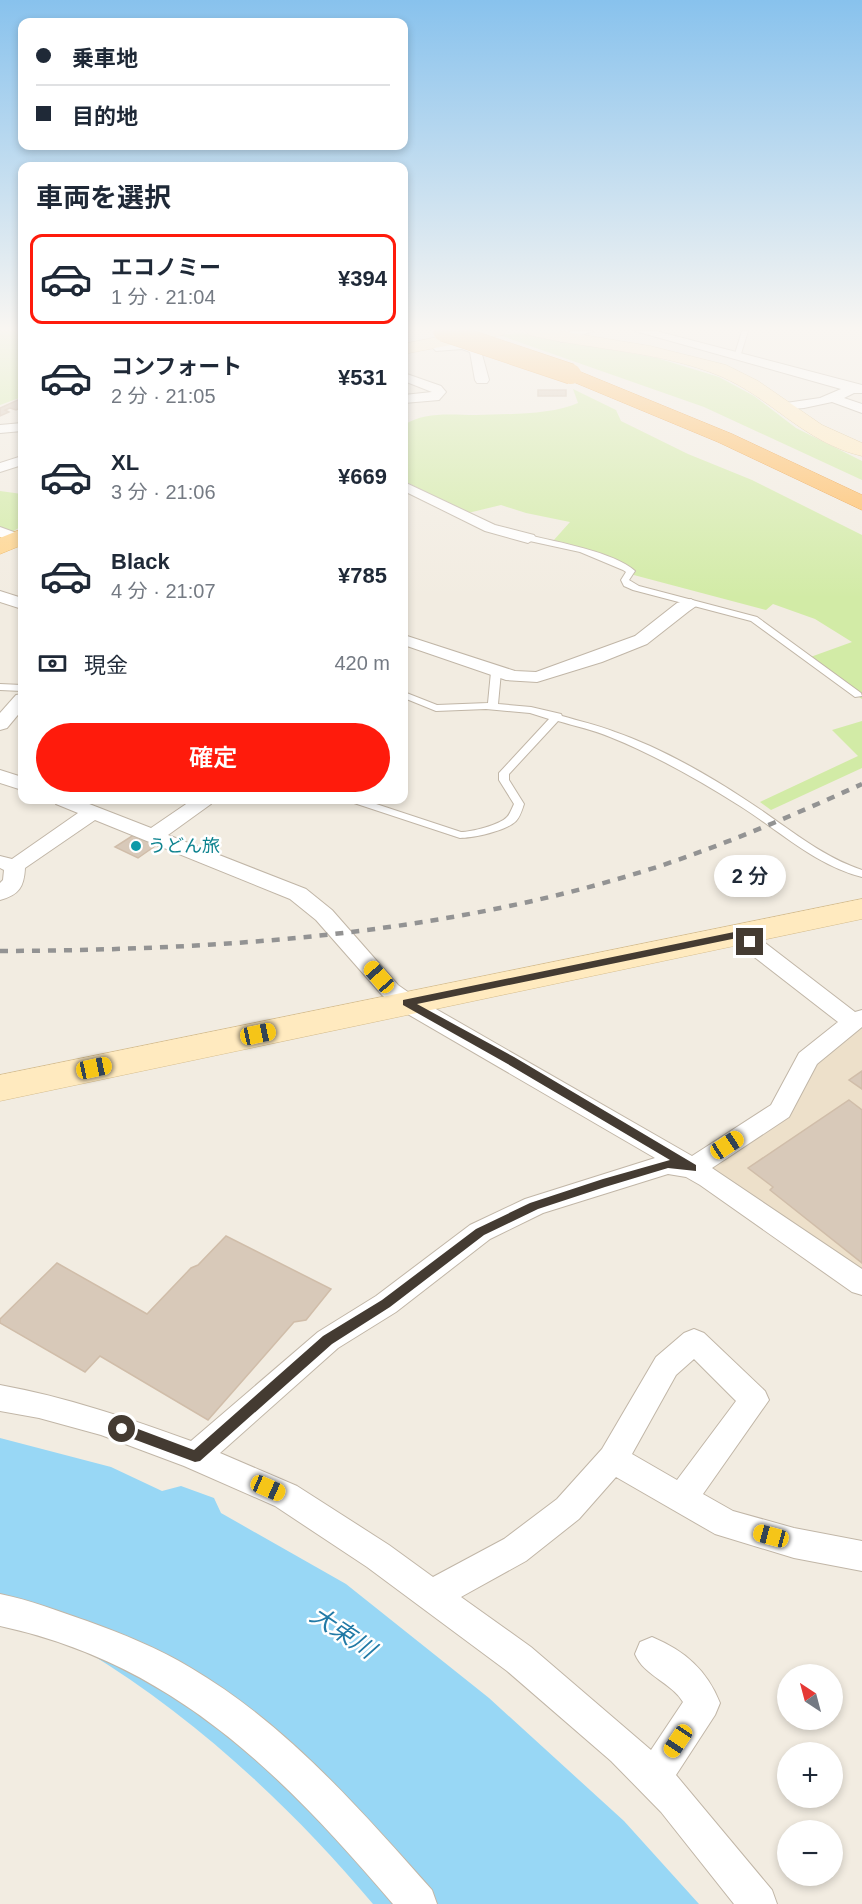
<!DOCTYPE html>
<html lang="ja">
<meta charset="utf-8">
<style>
:root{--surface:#fff;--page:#f2f2f3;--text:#1f2937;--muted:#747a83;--line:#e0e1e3;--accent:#ff1b0c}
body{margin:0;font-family:Helvetica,"Noto Sans JP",sans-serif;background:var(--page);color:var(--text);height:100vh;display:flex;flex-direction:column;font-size:22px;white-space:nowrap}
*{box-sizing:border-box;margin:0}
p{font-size:20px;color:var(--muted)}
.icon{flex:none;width:33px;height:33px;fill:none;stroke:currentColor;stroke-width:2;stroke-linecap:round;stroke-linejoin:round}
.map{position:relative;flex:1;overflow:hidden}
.sheet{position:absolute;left:18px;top:162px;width:390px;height:642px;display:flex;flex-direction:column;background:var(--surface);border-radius:12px;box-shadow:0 3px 9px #0003}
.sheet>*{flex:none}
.guide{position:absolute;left:18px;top:18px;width:390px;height:132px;border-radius:12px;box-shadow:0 3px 9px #0003;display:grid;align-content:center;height:132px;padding:0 18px;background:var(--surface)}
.needle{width:39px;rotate:324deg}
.fabs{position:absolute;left:777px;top:1664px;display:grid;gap:12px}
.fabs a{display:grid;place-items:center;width:66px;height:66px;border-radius:50%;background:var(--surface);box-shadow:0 3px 9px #0003;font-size:30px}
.end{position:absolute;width:27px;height:27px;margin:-14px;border:8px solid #443b32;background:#fff;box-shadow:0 0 0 3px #fff}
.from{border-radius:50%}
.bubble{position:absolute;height:42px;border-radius:21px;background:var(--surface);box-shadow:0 3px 9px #0003;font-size:20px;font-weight:600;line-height:42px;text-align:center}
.car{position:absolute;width:18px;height:36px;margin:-18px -9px;border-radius:8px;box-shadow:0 0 4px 2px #0007;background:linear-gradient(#f5c518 24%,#345 0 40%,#f5c518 0 76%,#345 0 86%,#f5c518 0)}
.guide b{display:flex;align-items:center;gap:21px;height:57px;font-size:22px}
.guide b+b{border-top:2px solid var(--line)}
.guide i{width:15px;height:15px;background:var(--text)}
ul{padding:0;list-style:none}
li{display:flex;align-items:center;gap:18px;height:90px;margin:0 12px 9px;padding:0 6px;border:3px solid transparent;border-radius:12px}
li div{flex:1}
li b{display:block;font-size:22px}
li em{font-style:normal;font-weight:600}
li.active{border-color:var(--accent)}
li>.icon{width:54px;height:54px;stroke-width:1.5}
h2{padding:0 18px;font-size:27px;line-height:72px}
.pay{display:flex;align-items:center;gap:15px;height:66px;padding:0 18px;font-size:22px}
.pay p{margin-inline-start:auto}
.primary-button{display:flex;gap:12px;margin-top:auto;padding:12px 18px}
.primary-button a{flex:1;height:69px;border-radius:36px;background:var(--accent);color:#fff;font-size:24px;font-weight:600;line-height:69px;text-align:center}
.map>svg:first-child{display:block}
.education{fill:#ede0ca}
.green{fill:#d2eba6}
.water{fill:#98d7f5}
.building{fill:#d8c9b9;stroke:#d0bda9;stroke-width:1.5}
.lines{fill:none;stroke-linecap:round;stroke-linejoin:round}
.lane-casing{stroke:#c1b6a7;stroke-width:2}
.street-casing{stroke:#c1b6a7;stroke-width:2}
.secondary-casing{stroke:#d6bd8d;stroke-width:1}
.primary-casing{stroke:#ecb256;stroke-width:1}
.highway-casing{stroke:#e98f25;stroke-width:1}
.lane{fill:#fff;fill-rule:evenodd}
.street{fill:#fff;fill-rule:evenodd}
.secondary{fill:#ffeabf;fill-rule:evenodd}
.primary{fill:#ffd58e;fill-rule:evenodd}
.highway{fill:#ffbc60;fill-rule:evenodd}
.rail{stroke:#939393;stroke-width:4.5;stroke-dasharray:8 8;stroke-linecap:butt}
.highway-bridge-casing{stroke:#e98f25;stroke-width:21;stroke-linecap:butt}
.highway-bridge{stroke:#ffbc60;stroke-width:20}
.route{fill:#443b32}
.culture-dot{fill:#0f9aa8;stroke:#fff;stroke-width:2}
.labels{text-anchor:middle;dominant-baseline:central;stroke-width:5;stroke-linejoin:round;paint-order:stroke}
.culture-label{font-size:18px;fill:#0d838f;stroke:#fff;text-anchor:start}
.near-water-label{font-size:24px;font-style:italic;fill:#227aa6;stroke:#fff}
</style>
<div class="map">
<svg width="862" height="1904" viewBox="0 0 862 1904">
<rect width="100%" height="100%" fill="#f2ece1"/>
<polygon class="education" points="862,1025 862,1274 709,1169 815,1066"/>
<g class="green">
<polygon points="0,331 22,331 22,397 0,405"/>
<polygon points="521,333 657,358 719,377 754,396 796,428 862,461 862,480 704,407 499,335"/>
<path d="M573,389L616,410L621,421L688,454L752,480L862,535V699L805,659L852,642L815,619L773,604L766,610L630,574L624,569L553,541L570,522L526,513L501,505L468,513L404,481V425C425,411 452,415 476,415C505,414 552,415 578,403Z"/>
<polygon points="0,491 22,494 22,526 12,532 0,528"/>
<polygon points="862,721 862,768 771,810 760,802 858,756 832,730"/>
</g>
<path class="water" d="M0,1438L111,1467L162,1491L181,1486L214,1498L221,1513L346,1584L489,1698L624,1821L699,1904H373C293,1808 193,1716 86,1651C59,1634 28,1623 0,1609Z"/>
<g class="building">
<rect x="538" y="390" width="28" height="6"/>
<polygon points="20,399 22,400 22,407 16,410 10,408 5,410 9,412 0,416 0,408"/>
<polygon points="135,834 158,844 138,858 115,847"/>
<polygon points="862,1071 862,1089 849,1080"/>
<polygon points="849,1100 862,1110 862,1263 770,1190 773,1187 748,1168"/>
<polygon points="226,1236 331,1289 306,1320 294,1322 208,1420 100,1356 85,1372 0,1323 0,1319 57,1263 147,1314 191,1268 198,1265"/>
</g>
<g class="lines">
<defs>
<g id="lane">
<polygon points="742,331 748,331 740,357 737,359 734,357"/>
<path d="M528,535C557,542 614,552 635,571L629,580L639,586L757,617L861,693L862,696L855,697L751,621L633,590L624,586L621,580L626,572L623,570L580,552L525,540L524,538Z"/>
<path d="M496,669L501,672L498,704L531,707L561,714L562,716C579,721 598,725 615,732C659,747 710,776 749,802C786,826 820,856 862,870V877C815,865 780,831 740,806C699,780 655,755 610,737C594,730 575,726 558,721L509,774V780L524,804C522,810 520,817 516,821C506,831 474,838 460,838L351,802L350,800H364L461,832C471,832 500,825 507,817C510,814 512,808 514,804L499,780V773L549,719L530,713L486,709L436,711L404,698V692L437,705L488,703L491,672Z"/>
<polygon points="0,684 22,685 22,691 0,690"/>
</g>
<g id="street">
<polygon points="572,331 593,331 561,342 555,338"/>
<polygon points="635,331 656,331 862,385 862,393 854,393 844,398 862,404 862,413 832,402 804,408 779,410 777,407 779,404 820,398 841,389"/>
<path d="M435,340C452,346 461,340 480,347L489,380L487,383H477L475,380L470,352L462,349L436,351L429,344Z"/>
<polygon points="404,373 441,386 446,392 439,400 404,403 404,395 432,392 404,381"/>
<polygon points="22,423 22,431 0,433 0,425"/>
<polygon points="22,456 22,465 0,472 0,463"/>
<polygon points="404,482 495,525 534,535 536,538 528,543 485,531 404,491"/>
<polygon points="0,527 22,535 22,545 0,537"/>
<polygon points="0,591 22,598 22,609 0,602"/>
<polygon points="691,599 699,604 689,611 647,644 602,662 537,682 506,680 404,645 404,635 515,671 536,672 635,636 677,603"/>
<polygon points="22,694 22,710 7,728 0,730 0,713 16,695"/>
<polygon points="0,770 22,777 22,790 0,783"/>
<path d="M53,800H79L151,828L192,800H214L211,804L168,835L306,889L332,910L398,985L415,997L692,1156L771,1105L799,1053L838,1022L731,939L728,934L731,929L739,927L747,929L855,1012L862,1010V1027L817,1064L789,1117L712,1168L862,1269V1295L852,1292L700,1185L686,1177L668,1174L543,1213L490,1239L396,1312L338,1348L220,1453L297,1486L389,1545L433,1577L504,1539L557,1499L602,1449L656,1357L684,1333L694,1329L704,1333L765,1391L769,1400L703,1494L733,1511L794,1528L862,1541V1571L794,1558L715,1534L616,1477L579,1519L526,1561L461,1597L531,1647L651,1750L683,1702C671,1682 644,1676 635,1654L640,1642L652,1637C685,1651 707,1670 720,1703L715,1715L676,1775L772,1890L777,1904H734L661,1812L611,1761L507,1671L367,1567L275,1506L184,1466L101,1435L39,1418L0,1411V1385C66,1397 128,1418 191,1441L318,1332L376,1296L470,1225L525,1199L655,1158L399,1009L382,995L316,920L290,899L95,820L25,868C24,887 19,895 0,900V883L3,880L4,870L0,868V856L12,859L78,813L56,804ZM694,1359L736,1401L677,1480L632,1454L676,1375Z"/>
<path d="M0,1594C30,1600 58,1611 87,1621C123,1634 158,1648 191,1668C286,1724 360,1809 432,1890L437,1904H393C282,1774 173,1663 0,1626Z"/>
</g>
<g id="secondary">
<polygon points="467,331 506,331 503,335 497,336 404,354 404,344"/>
<path d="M526,331H559L650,346L726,365L758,381L822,425L862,443V456C803,442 772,398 720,376C660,351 591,350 529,335Z"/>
<polygon points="862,899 862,919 0,1101 0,1075"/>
</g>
<polygon id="primary" points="22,529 22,545 0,554 0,538"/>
<polygon id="highway" points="571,368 732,434 862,495 862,510 718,442 564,378 562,374 564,370"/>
</defs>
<use href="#lane" class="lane-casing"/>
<use href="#street" class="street-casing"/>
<use href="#secondary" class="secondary-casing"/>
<use href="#primary" class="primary-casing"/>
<use href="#highway" class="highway-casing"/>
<use href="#lane" class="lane"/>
<use href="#street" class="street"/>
<use href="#secondary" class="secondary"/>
<use href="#primary" class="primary"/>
<use href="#highway" class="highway"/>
<path class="rail" d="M0,951C222,950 448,935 660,866C729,843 796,814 862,784"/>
<defs>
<polyline id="highway-bridge" points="443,331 571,374"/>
</defs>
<use href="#highway-bridge" class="highway-bridge-casing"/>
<use href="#highway-bridge" class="highway-bridge"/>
</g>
<linearGradient id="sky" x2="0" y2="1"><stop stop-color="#88c2ed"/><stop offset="0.55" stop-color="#f9f6f2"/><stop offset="1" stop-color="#f9f6f2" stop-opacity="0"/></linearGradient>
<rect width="862" height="598" fill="url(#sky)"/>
<polygon class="route" points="739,931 753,940 753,944 746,944 737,938 417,1004 514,1057 696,1165 696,1171 668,1168 605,1187 538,1209 484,1235 390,1307 332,1344 200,1461 195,1462 117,1433 115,1429 117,1425 122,1423 194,1450 323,1336 382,1300 476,1229 530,1203 603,1179 670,1160 506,1063 403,1005 403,1000"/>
<circle class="culture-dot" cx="136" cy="846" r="6"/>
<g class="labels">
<g class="culture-label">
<text x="148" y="846">うどん旅</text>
</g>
<g class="near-water-label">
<text transform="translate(343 1632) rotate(34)">大束川</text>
</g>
</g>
</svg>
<div class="fabs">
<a><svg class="needle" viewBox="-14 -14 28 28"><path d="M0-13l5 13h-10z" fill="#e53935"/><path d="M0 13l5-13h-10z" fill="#747a83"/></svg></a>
<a>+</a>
<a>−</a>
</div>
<i class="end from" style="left:122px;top:1429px"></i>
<i class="end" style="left:750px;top:942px"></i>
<div class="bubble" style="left:714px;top:855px;width:72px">2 分</div>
<i class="car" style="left:379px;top:977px;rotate:319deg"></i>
<i class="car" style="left:258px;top:1034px;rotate:78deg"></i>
<i class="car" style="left:94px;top:1068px;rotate:78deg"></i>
<i class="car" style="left:727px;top:1145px;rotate:57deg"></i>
<i class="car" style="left:268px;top:1488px;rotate:114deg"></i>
<i class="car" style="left:771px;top:1536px;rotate:285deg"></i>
<i class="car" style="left:678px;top:1741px;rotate:214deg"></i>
<div class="guide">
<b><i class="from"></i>乗車地</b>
<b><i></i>目的地</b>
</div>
<section class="sheet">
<h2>車両を選択</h2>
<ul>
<li class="active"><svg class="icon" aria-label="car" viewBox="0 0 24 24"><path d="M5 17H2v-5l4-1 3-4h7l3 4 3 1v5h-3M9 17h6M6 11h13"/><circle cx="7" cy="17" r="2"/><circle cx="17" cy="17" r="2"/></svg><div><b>エコノミー</b><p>1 分 · 21:04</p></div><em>¥394</em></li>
<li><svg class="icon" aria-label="car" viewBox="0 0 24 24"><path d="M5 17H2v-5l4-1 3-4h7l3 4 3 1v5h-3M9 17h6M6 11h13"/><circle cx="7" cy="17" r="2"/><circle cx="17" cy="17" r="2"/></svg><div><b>コンフォート</b><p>2 分 · 21:05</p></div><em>¥531</em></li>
<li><svg class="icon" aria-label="car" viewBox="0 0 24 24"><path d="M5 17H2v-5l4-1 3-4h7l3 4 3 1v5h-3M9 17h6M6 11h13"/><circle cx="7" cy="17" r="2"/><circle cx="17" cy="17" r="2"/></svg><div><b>XL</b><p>3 分 · 21:06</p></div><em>¥669</em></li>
<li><svg class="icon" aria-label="car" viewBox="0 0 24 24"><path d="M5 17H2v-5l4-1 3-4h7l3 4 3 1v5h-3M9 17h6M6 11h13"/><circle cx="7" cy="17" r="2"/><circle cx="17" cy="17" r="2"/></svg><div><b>Black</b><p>4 分 · 21:07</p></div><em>¥785</em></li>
</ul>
<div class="pay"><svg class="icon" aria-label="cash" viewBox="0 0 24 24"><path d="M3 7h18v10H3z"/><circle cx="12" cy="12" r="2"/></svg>現金<p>420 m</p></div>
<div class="primary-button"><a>確定</a></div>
</section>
</div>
